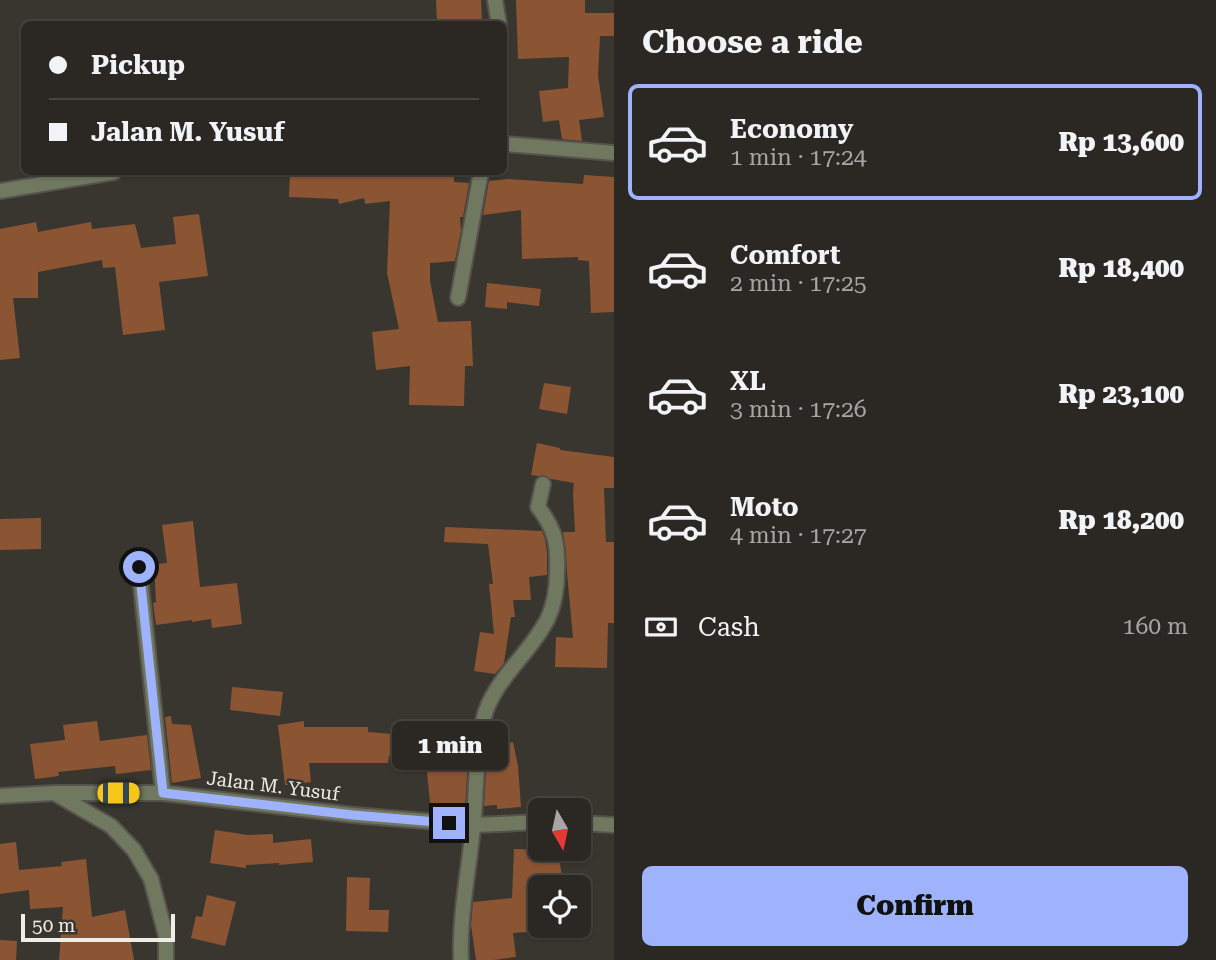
<!DOCTYPE html>
<meta charset="utf-8">
<style>
:root{--surface:#2b2823;--page:#373430;--text:#f1f3f6;--muted:#a6a6a6;--line:#474441;--accent:#9fb3fd}
body{margin:0;font-family:"Roboto Serif",serif;background:var(--page);color:var(--text);height:100vh;display:flex;flex-direction:column;font-size:26px;white-space:nowrap}
*{box-sizing:border-box;margin:0}
p{font-size:23px;color:var(--muted)}
.icon{flex:none;width:38px;height:38px;fill:none;stroke:currentColor;stroke-width:2;stroke-linecap:round;stroke-linejoin:round}
.map{position:relative;flex:1;overflow:hidden}
.panel{display:flex;flex-direction:column;background:var(--surface);width:602px}
.panel>*{flex:none}
.hud{position:absolute;left:21px;top:21px;width:486px;height:154px;border-radius:10px;box-shadow:0 2px 5px #0004,0 0 0 2px var(--line);display:grid;align-content:center;height:154px;padding:0 28px;background:var(--surface)}
.needle{width:46px;rotate:171deg}
.tools{position:absolute;left:528px;top:798px;display:grid;gap:14px}
.tools a{display:grid;place-items:center;width:63px;height:63px;border-radius:10px;background:var(--surface);box-shadow:0 2px 5px #0004,0 0 0 2px var(--line);font-size:35px}
.scale{position:absolute;left:21px;bottom:18px;width:154px;box-sizing:border-box;padding-left:7px;border:4px solid #efede8;border-top:0;font-size:19px;line-height:24px;white-space:nowrap;color:#efede8;-webkit-text-stroke:5px #39362f;paint-order:stroke}
.end{position:absolute;width:32px;height:32px;margin:-16px;border:9px solid #9fb3fd;background:#111;box-shadow:0 0 0 4px #111}
.from{border-radius:50%}
.bubble{position:absolute;height:49px;border-radius:10px;background:var(--surface);box-shadow:0 2px 5px #0004,0 0 0 2px var(--line);font-size:23px;font-weight:800;line-height:49px;text-align:center}
.car{position:absolute;width:21px;height:42px;margin:-21px -10px;border-radius:9px;box-shadow:0 0 5px 2px #0007;background:linear-gradient(#f5c518 24%,#345 0 40%,#f5c518 0 76%,#345 0 86%,#f5c518 0)}
.hud b{display:flex;align-items:center;gap:24px;height:66px;font-size:26px}
.hud b+b{border-top:2px solid var(--line)}
.hud i{width:18px;height:18px;background:var(--text)}
ul{padding:0;list-style:none}
li{display:flex;align-items:center;gap:21px;height:116px;margin:0 14px 10px;padding:0 14px;border:4px solid transparent;border-radius:10px}
li div{flex:1}
li b{display:block;font-size:26px}
li em{font-style:normal;font-weight:800}
li.selected{border-color:var(--accent)}
li>.icon{width:63px;height:63px;stroke-width:1.5}
h2{padding:0 28px;font-size:32px;line-height:84px}
.pay{display:flex;align-items:center;gap:18px;height:77px;padding:0 28px;font-size:26px}
.pay p{margin-inline-start:auto}
.button{display:flex;gap:14px;margin-top:auto;padding:14px 28px}
.button a{flex:1;height:80px;border-radius:10px;background:var(--accent);color:#111;font-size:28px;font-weight:800;line-height:80px;text-align:center}
main{display:flex;flex:1;min-height:0}
.map>svg:first-child{display:block}
.building{fill:#8b5533}
.lines{fill:none;stroke-linecap:round;stroke-linejoin:round}
.street-casing{stroke:#56534d;stroke-width:18}
.street{stroke:#70785f;stroke-width:14}
.route{stroke:#9fb3fd;stroke-width:9}
.labels{text-anchor:middle;dominant-baseline:central;stroke-width:5;stroke-linejoin:round;paint-order:stroke}
.street-label{font-size:19px;fill:#efede8;stroke:#39362f}
</style>
<main>
<div class="map">
<svg width="614" height="960" viewBox="0 0 614 960">
<rect width="100%" height="100%" fill="#39362f"/>
<g class="building">
<polygon points="436,0 481,0 482,24 447,24 447,21 437,22"/>
<polygon points="516,0 585,0 585,13 614,13 614,36 600,36 598,75 604,117 579,120 582,141 562,139 559,120 543,122 539,91 568,88 569,57 518,59"/>
<polygon points="290,172 454,172 454,182 469,183 463,217 460,217 461,230 455,261 430,263 430,281 438,322 471,321 473,366 465,366 464,406 409,405 410,366 376,370 372,332 399,329 387,273 390,201 365,204 364,198 339,204 338,199 289,197"/>
<polygon points="584,175 614,177 614,312 591,313 589,261 578,260 578,257 522,259 521,210 483,215 489,181 508,179 583,184"/>
<polygon points="199,214 208,276 159,282 165,330 123,335 115,267 103,268 102,260 38,272 38,298 13,298 20,358 0,360 0,229 36,222 38,232 91,222 92,229 135,224 141,248 176,244 173,217"/>
<polygon points="487,283 541,289 539,306 507,302 507,309 485,307"/>
<polygon points="544,383 571,387 567,414 539,409"/>
<polygon points="537,443 560,448 560,450 614,457 614,488 604,488 606,542 614,542 614,623 608,623 607,668 555,667 556,637 573,638 567,573 566,551 563,532 575,532 573,493 574,483 551,479 544,475 538,476 531,475"/>
<polygon points="41,518 41,549 0,550 0,519"/>
<polygon points="193,521 200,587 237,583 242,624 212,628 211,619 192,622 192,620 156,625 153,603 156,602 154,564 167,563 162,525"/>
<polygon points="445,527 542,531 545,539 547,553 547,575 529,577 531,600 513,600 515,617 511,617 504,663 495,674 474,671 480,632 494,634 489,584 493,584 488,544 444,542"/>
<polygon points="232,687 283,692 280,716 230,710"/>
<polygon points="171,716 172,724 191,725 201,778 172,783 165,717"/>
<polygon points="97,721 100,741 147,735 151,770 116,774 115,766 58,772 59,776 35,779 30,744 65,740 63,725"/>
<polygon points="304,721 304,727 368,727 368,732 392,734 391,756 389,756 388,763 309,763 311,782 285,785 278,725"/>
<polygon points="513,742 518,766 521,807 497,809 497,805 484,806 487,757 492,756 490,746"/>
<polygon points="468,759 465,808 463,808 463,814 443,813 443,810 431,811 426,763"/>
<polygon points="215,830 248,835 273,834 273,843 311,839 313,862 279,865 279,863 246,865 246,868 210,863"/>
<polygon points="16,842 19,870 62,866 61,862 86,859 92,917 125,910 134,960 59,960 63,907 30,909 29,890 0,894 0,844"/>
<polygon points="514,849 541,850 541,859 559,857 563,884 541,887 541,931 513,933 516,957 494,960 476,960 471,925 473,902 512,898"/>
<polygon points="347,877 370,878 369,910 389,910 388,932 346,931"/>
<polygon points="207,895 236,902 225,946 191,938 196,916 202,917"/>
<polygon points="0,940 17,941 16,960 0,960"/>
</g>
<g class="lines">
<defs>
<g id="street">
<polyline points="495,0 499,24"/>
<polyline points="504,144 614,153"/>
<polyline points="0,191 114,172"/>
<polyline points="458,298 481,172"/>
<polyline points="139,567 163,793"/>
<polyline points="56,794 111,826 134,850 151,879 166,936 166,960"/>
<polyline points="0,796 55,793 163,793 353,815 474,825 541,822"/>
<polyline points="579,823 614,825"/>
<path d="M461,960C459,916 469,871 473,827C477,792 475,756 483,721C492,680 530,655 548,618C555,603 557,587 557,571C558,543 555,529 538,507L543,484"/>
</g>
</defs>
<use href="#street" class="street-casing"/>
<use href="#street" class="street"/>
</g>
<g class="lines">
<polyline class="route" points="139,567 163,793 353,815 449,823"/>
</g>
<g class="labels">
<g class="street-label">
<text transform="translate(273 786) rotate(7)">Jalan M. Yusuf</text>
</g>
</g>
</svg>
<div class="tools">
<a><svg class="needle" viewBox="-14 -14 28 28"><path d="M0-13l5 13h-10z" fill="#e53935"/><path d="M0 13l5-13h-10z" fill="#a6a6a6"/></svg></a>
<a><svg class="icon" aria-label="locate" viewBox="0 0 24 24"><circle cx="12" cy="12" r="6"/><path d="M12 2v4M12 18v4M2 12h4M18 12h4"/></svg></a>
</div>
<div class="scale">50 m</div>
<i class="end from" style="left:139px;top:567px"></i>
<i class="end" style="left:449px;top:823px"></i>
<div class="bubble" style="left:392px;top:721px;width:116px">1 min</div>
<i class="car" style="left:118px;top:793px;rotate:90deg"></i>
<div class="hud">
<b><i class="from"></i>Pickup</b>
<b><i></i>Jalan M. Yusuf</b>
</div>
</div>
<section class="panel">
<h2>Choose a ride</h2>
<ul>
<li class="selected"><svg class="icon" aria-label="car" viewBox="0 0 24 24"><path d="M5 17H2v-5l4-1 3-4h7l3 4 3 1v5h-3M9 17h6M6 11h13"/><circle cx="7" cy="17" r="2"/><circle cx="17" cy="17" r="2"/></svg><div><b>Economy</b><p>1 min · 17:24</p></div><em>Rp 13,600</em></li>
<li><svg class="icon" aria-label="car" viewBox="0 0 24 24"><path d="M5 17H2v-5l4-1 3-4h7l3 4 3 1v5h-3M9 17h6M6 11h13"/><circle cx="7" cy="17" r="2"/><circle cx="17" cy="17" r="2"/></svg><div><b>Comfort</b><p>2 min · 17:25</p></div><em>Rp 18,400</em></li>
<li><svg class="icon" aria-label="car" viewBox="0 0 24 24"><path d="M5 17H2v-5l4-1 3-4h7l3 4 3 1v5h-3M9 17h6M6 11h13"/><circle cx="7" cy="17" r="2"/><circle cx="17" cy="17" r="2"/></svg><div><b>XL</b><p>3 min · 17:26</p></div><em>Rp 23,100</em></li>
<li><svg class="icon" aria-label="car" viewBox="0 0 24 24"><path d="M5 17H2v-5l4-1 3-4h7l3 4 3 1v5h-3M9 17h6M6 11h13"/><circle cx="7" cy="17" r="2"/><circle cx="17" cy="17" r="2"/></svg><div><b>Moto</b><p>4 min · 17:27</p></div><em>Rp 18,200</em></li>
</ul>
<div class="pay"><svg class="icon" aria-label="cash" viewBox="0 0 24 24"><path d="M3 7h18v10H3z"/><circle cx="12" cy="12" r="2"/></svg>Cash<p>160 m</p></div>
<div class="button"><a>Confirm</a></div>
</section>
</main>
